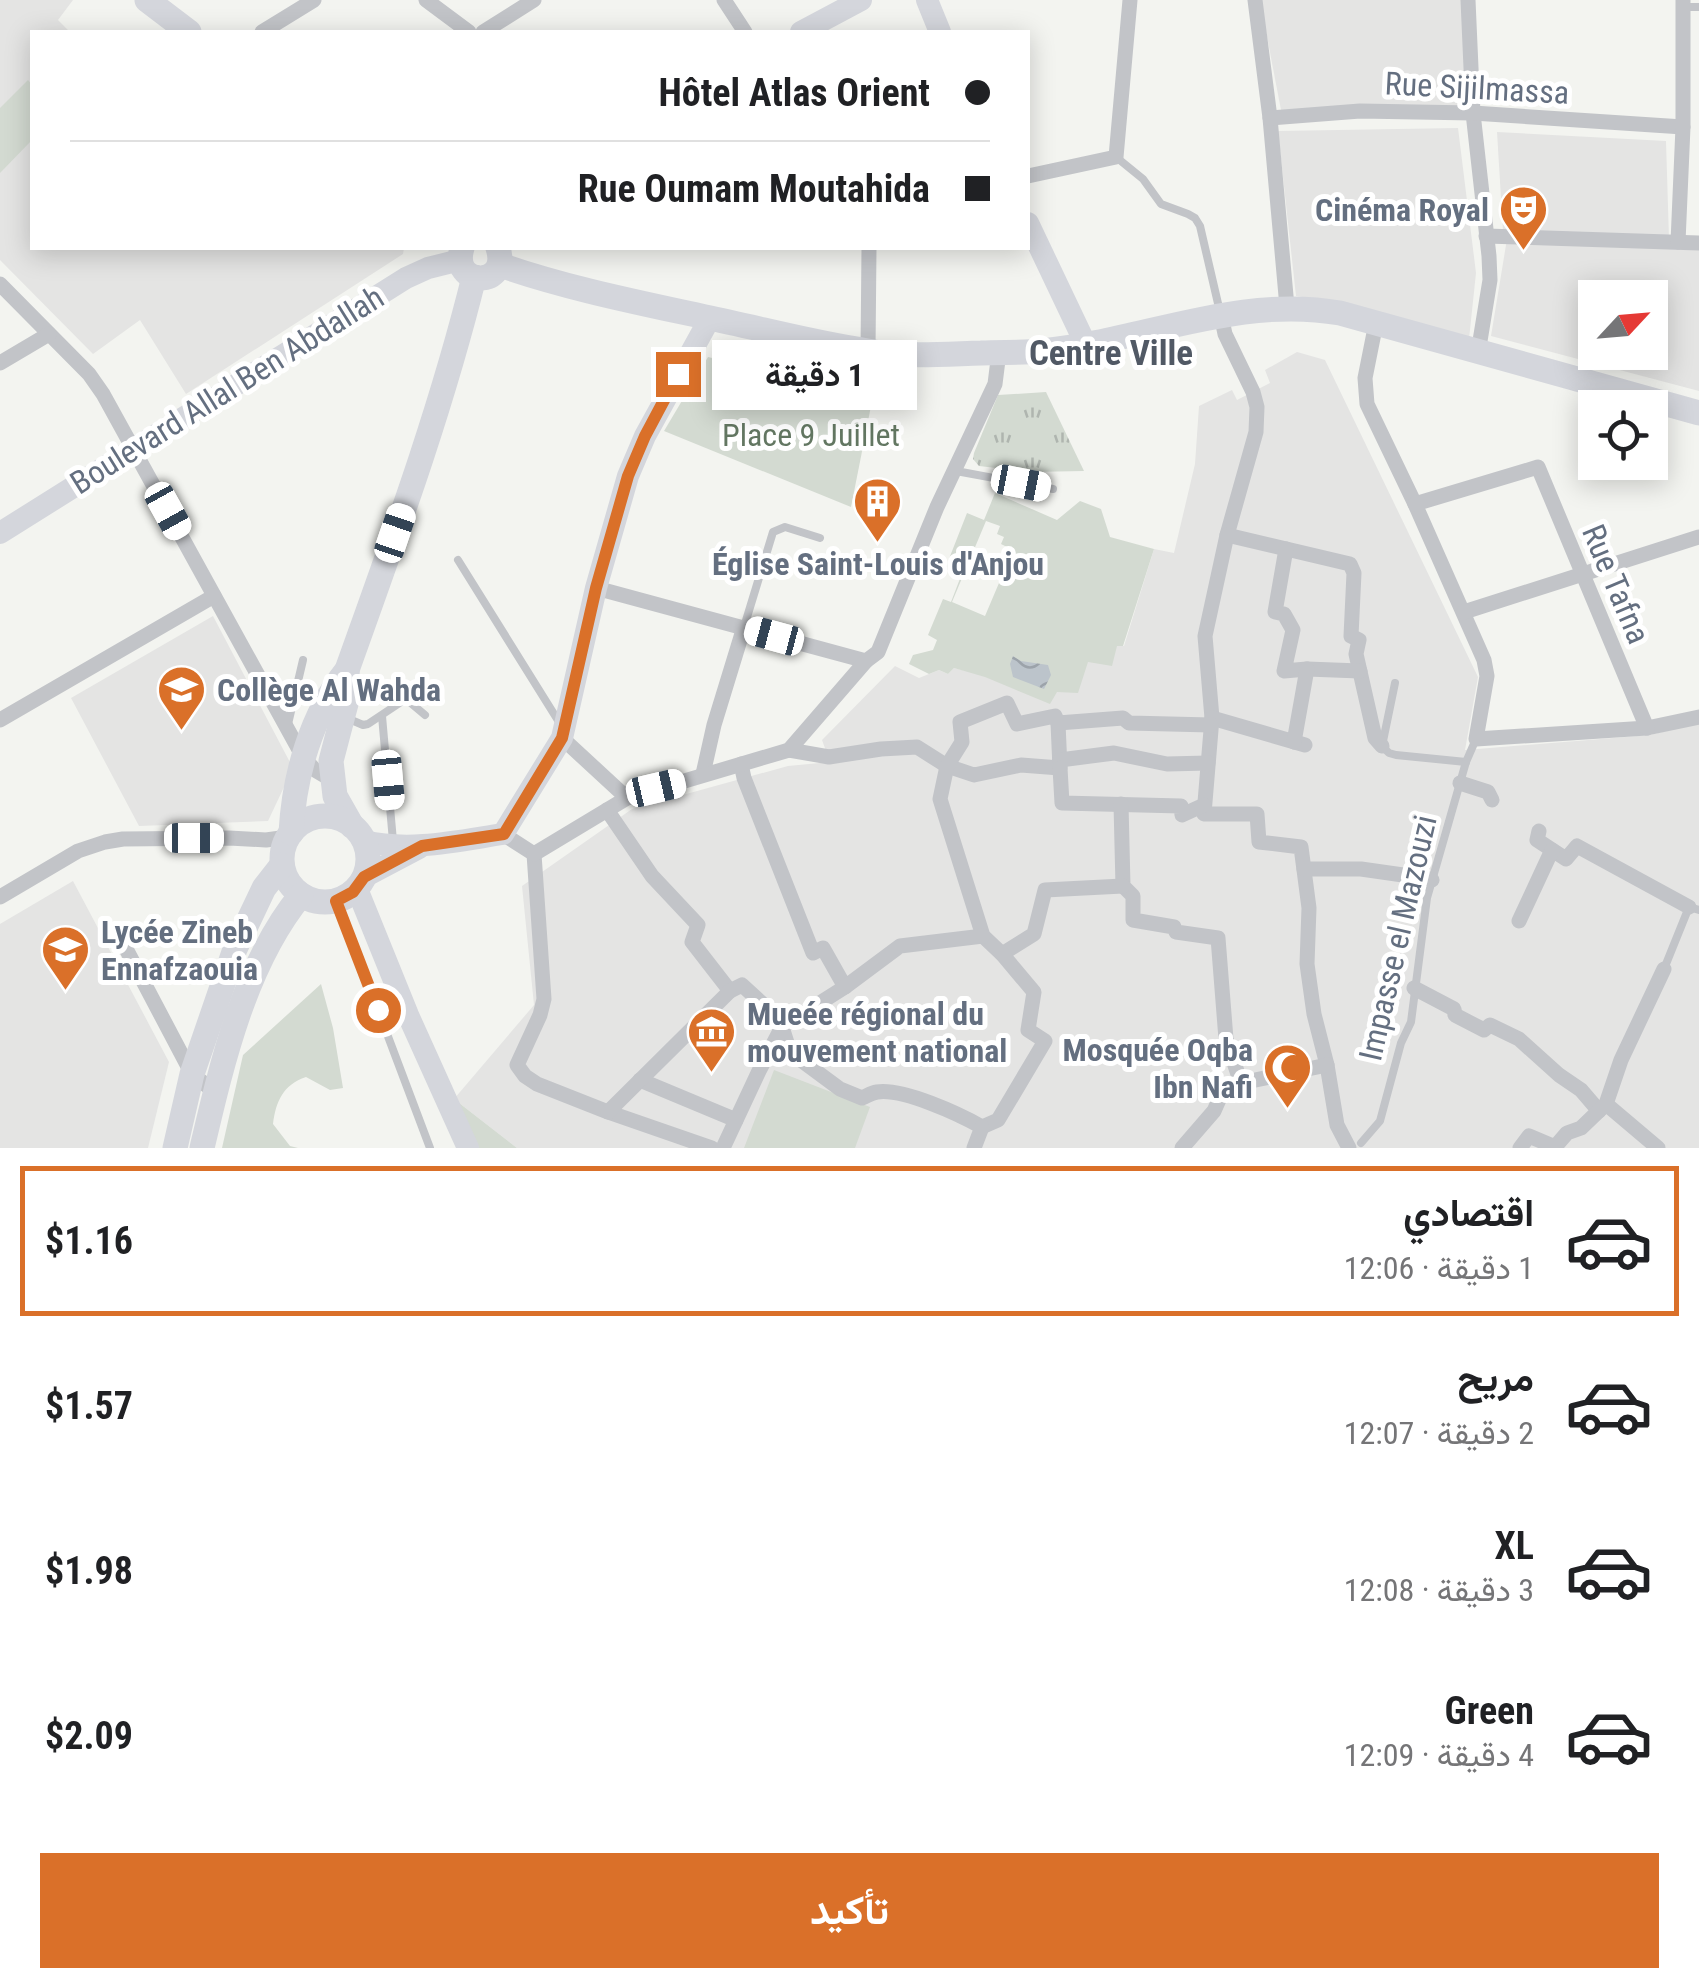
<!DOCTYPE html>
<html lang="ar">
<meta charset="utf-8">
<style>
:root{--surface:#fff;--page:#f2f2f2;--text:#202124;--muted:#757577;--line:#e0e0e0;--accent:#da7029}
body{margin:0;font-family:"Roboto Condensed",Vazirmatn,sans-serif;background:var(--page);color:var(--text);direction:rtl;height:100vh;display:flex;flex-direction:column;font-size:38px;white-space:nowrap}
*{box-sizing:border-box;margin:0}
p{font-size:32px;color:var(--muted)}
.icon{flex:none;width:55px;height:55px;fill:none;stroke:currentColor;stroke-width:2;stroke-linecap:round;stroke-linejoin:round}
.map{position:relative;height:1148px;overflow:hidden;direction:ltr}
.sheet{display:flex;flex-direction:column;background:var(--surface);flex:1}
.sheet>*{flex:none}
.guide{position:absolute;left:30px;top:30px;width:1000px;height:220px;border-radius:0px;box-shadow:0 5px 25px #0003;direction:rtl;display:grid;align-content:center;height:220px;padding:0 40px;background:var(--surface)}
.needle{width:65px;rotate:64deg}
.fabs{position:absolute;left:1578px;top:280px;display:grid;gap:20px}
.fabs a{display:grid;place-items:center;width:90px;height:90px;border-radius:0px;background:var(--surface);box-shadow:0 5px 25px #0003;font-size:50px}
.end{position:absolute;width:45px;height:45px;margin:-22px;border:12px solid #da7029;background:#fff;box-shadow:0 0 0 5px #fff}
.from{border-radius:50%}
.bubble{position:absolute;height:70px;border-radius:0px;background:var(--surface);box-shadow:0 5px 25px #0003;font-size:32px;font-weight:700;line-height:70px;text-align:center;direction:rtl}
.car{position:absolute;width:30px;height:60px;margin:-30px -15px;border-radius:12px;box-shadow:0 0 8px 2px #0007;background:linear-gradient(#fff 24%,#345 0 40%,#fff 0 76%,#345 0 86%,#fff 0)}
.guide b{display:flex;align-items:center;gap:35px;height:95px;font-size:38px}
.guide b+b{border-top:2px solid var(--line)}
.guide i{width:25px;height:25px;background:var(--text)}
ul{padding:18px 0 0;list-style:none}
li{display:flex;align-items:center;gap:30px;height:150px;margin:0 20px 15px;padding:0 20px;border:5px solid transparent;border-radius:0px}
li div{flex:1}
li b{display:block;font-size:38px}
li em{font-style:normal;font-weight:700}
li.active{border-color:var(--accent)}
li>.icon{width:90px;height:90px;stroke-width:1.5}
.action{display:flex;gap:20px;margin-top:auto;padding:20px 40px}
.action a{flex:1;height:115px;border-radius:0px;background:var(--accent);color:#fff;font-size:40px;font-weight:700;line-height:115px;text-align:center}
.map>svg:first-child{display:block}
.built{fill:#e4e4e3;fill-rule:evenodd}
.grass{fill:url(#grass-tufts)}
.park{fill:#d3dad1;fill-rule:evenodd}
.water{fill:url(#water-waves)}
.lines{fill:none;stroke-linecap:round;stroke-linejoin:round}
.lane{stroke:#c2c4c8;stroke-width:8}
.street{stroke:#c2c4c8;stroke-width:15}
.secondary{stroke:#d4d6dc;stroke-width:22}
.primary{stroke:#d4d6dc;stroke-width:25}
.route{stroke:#da7029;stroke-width:12}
.labels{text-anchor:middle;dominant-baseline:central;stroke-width:10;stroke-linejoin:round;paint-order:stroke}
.street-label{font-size:32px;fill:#646f80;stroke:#fff}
.poi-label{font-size:32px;font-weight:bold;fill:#646f80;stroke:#fff;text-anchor:start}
.park-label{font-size:32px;fill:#637762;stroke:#fff}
.neighbourhood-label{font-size:35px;font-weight:bold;fill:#515965;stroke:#fff}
</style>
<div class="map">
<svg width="1699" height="1148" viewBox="0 0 1699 1148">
<defs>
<pattern id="grass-tufts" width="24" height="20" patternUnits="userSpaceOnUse" patternTransform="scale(2.5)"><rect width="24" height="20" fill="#d3dad1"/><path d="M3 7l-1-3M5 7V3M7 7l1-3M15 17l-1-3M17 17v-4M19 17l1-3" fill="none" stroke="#afb5af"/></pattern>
<pattern id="water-waves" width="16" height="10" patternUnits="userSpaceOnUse" patternTransform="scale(2.5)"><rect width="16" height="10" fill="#bcc4cb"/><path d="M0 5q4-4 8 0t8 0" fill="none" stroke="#9ca3aa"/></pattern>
</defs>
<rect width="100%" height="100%" fill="#f3f4f0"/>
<g class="built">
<polygon points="0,0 73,0 58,20 70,32 32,32 32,248 404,248 403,254 186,394 140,320 93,354 0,260"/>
<polygon points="1260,0 1462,0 1466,108 1281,110"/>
<polygon points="1458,128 1476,273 1469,339 1339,303 1296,296 1278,131"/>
<polygon points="1497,132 1666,141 1669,239 1503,231"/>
<path d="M1507,239L1699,247V391L1491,336ZM1595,298H1650V352H1595Z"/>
<polygon points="1297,352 1325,360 1478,677 1465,750 1650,735 1699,723 1699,1148 517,1148 454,1099 534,1005 522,886 632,809 788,766 830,762 822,740 895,666 919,678 939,670 948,674 954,668 1057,692 1088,661 1117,645 1124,646 1154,549 1174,553 1195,464 1199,406 1232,390 1237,400 1270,383 1265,370"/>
<polygon points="213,616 293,768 268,821 139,826 71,698"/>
<polygon points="73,881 169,1062 148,1148 0,1148 0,924"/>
</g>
<polygon class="grass" points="1046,392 1084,471 1031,472 979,466 973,459 974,453 998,395"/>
<g class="park">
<polygon points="28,80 32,85 32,140 0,173 0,108"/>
<polygon points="708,357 873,396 851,507 664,431"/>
<path d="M995,493L1057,520L1080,501L1101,509L1110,537L1154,549L1123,646H1117L1112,666L1088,662L1078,693L1057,692L1050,704L985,677L954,668L948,674L939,670L929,674L909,664L913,655L933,650L937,640L928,635L943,599L951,602L961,576L945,569L967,513L984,520ZM986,521L1000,526L997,534L1004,537L1001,544L1013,550L985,616L952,602Z"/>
<path d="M321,984L333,1028L343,1088L330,1090L306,1077C283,1085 276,1101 273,1124L290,1146L298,1148H222L243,1055Z"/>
<polygon points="774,1070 870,1107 855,1148 744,1148"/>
<polygon points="454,1099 517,1148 479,1148"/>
</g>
<polygon class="water" points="1013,656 1021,661 1048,665 1051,675 1044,689 1013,677 1010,664"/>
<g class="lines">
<g class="lane">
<polyline points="1683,7 1699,7"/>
<polyline points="1116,157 1143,179 1161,204 1188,214 1195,218 1200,226 1220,312"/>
<polyline points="956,471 1053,489"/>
<polyline points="458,560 559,722"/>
<polyline points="744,627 773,532 785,527 820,538"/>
<polyline points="1395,683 1382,746 1389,753 1396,755 1466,762"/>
<polyline points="406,699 425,715"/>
<polyline points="382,716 393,841"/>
<polyline points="349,719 363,725 368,724 422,688"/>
<polyline points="288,724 303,660"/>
<polyline points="337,901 430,1148"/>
<polyline points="1664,969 1689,907 1699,910"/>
<polyline points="1361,1143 1380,1121 1401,1043 1411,1022 1427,898 1466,762 1476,739"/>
</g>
<g class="street">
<polyline points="426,0 469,32"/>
<polyline points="724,0 745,32"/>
<polyline points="1255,0 1270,118 1287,307"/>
<polyline points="1468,0 1473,113 1489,256 1490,280 1478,353"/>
<polyline points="262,32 314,0"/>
<polyline points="483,32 534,0"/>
<polyline points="1270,118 1360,111 1473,113 1683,127"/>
<polyline points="1028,176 1116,157 1130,0"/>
<polyline points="1486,236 1699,243"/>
<polyline points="1678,242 1683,127 1683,0"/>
<polyline points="0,284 89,374 103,394 303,757 315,770 332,780"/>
<polyline points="1221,315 1225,334 1253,392 1257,407 1256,432 1227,535 1205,636 1212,718 1204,814 1257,814 1259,842 1301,847 1309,908 1307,964 1314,1014 1327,1065 1337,1125 1349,1148"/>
<polyline points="1376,323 1365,378 1367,404 1415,504 1484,660 1487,676 1476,739 1647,728 1699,717"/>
<polyline points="868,351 869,248"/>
<polyline points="0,363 49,334"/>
<polyline points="1415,504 1538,467 1647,728"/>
<polyline points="1227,535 1350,564 1354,573 1351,636 1359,640 1356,654 1375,738 1382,746"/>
<polyline points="1286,549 1275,612 1284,614 1293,630 1284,671 1307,669 1360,671"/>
<polyline points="596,588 866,661"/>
<polyline points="1464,612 1699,537"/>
<polyline points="1212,718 1305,745"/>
<polyline points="0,720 214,596"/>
<polyline points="562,738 627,798"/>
<polyline points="1294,742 1307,669"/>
<polyline points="789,750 829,757 881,749 917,747 947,766 974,775 1021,765 1060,768 1058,723"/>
<polyline points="1060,760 1114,753 1167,764 1208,763"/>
<polyline points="741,764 744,778 813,953 823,948 845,987"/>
<polyline points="1060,768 1062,803 1181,806 1182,815 1204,805"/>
<polyline points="703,774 714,725 744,627"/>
<polyline points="1460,783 1488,792 1492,800"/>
<polyline points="1121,804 1123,886 1133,896 1133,920 1174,927 1176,932 1218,938 1226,1039 1241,1083 1327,1065"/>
<polyline points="607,810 652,876 698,925 692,942 730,991"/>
<polyline points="1539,831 1537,840 1566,859 1577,846 1689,907"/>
<polyline points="503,834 534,854 544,999 540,1015 517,1065 525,1076 537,1084 608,1112 712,1148"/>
<polyline points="534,854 627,798 789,750 866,661 878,652 937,507 995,384 999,352"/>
<polyline points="1304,869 1361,869 1410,876 1415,874 1432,880"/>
<polyline points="0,897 78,851 105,842 123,839 229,838 266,840 288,837"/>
<polyline points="1519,921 1552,850"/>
<polyline points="124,945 192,1074 215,1092"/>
<polyline points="1002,954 1034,934 1045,890 1123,886"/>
<polyline points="1414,988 1454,1009 1455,1015 1484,1030 1490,1025 1519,1039 1559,1075 1581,1090 1599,1111"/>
<polyline points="640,1080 736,1120"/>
<polyline points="1606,1104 1658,1148"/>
<path d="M608,1112L730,991L742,985L767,1008L782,1027L790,1052L840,1089L862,1098C867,1096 871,1093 877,1092C903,1088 959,1114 982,1127"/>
<polyline points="982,1127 998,1120 1045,1041 1028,1030 1034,992 1002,954 983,936 940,799 947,766 962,742 960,722 1007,703 1017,724 1055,716 1058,723 1123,718 1129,723 1211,725"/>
<polyline points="723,1148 759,1071 782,1027 845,987 900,946 983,936"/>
<polyline points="974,1148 982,1127"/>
<polyline points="1182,1148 1214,1111 1222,1093 1241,1083"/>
<polyline points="1520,1148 1529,1136 1555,1147 1567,1133 1581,1128 1606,1104 1621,1060 1664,969"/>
</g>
<g class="secondary">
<polyline points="927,0 940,32"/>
<polyline points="801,32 861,0"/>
<polyline points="1028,223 1086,345"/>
<polyline points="0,533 406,278 428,268 460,260"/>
<path d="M364,841C410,852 457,841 503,834L562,738L596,588L628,476L645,436L710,318"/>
<polyline points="364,877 419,848"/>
<polyline points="357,889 408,1015 468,1148"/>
</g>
<g class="primary">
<polyline points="147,0 189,32"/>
<path d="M462,248C450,288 511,288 498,248"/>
<path d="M500,265C566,288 636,302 705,317C759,328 813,343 868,351C905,357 944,354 981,353C1001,352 1022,353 1042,351C1143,341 1237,295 1340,313L1699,413"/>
<polyline points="347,670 348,696 331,761 335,796 352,826"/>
<circle cx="325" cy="859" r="43"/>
<path d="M291,833C294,776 311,715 347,670C393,541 441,411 474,277"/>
<polyline points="175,1148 192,1074 235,949 264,888 282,865"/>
<path d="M202,1148C222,1063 245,963 301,895"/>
</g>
</g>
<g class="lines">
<polyline class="route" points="378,1010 336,901 353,892 364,877 422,846 504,834 562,738 596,588 628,476 645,436 678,374"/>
</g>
<defs>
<symbol id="theatre-pin" viewBox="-11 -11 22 30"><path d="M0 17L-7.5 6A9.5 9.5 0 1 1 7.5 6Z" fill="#da7029" stroke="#fff"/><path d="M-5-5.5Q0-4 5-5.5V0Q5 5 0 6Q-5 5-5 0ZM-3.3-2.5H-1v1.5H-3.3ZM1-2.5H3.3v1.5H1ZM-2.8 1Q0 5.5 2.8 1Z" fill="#fff"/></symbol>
<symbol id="building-pin" viewBox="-11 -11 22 30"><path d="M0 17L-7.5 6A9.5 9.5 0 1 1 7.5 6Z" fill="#da7029" stroke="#fff"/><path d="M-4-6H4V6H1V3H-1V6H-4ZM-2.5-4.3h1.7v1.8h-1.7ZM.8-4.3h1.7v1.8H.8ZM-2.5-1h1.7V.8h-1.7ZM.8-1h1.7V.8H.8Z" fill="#fff"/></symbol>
<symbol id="school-pin" viewBox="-11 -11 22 30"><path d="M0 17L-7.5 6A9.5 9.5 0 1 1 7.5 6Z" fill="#da7029" stroke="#fff"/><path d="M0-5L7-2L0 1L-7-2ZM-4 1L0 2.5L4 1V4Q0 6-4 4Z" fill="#fff"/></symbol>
<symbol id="museum-pin" viewBox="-11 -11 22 30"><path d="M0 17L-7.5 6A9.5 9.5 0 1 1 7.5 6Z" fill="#da7029" stroke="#fff"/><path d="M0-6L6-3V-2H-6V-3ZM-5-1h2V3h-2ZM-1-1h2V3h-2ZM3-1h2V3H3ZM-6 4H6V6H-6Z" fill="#fff"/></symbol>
<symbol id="mosque-pin" viewBox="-11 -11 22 30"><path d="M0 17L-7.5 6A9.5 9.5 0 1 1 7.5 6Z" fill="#da7029" stroke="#fff"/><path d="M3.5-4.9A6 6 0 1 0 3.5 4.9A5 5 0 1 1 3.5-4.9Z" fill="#fff"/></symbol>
</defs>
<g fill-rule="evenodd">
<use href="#theatre-pin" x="1496" y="182" width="55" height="75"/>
<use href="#building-pin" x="850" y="474" width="55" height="75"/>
<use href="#school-pin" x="154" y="662" width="55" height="75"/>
<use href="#school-pin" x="38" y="922" width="55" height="75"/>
<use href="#museum-pin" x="684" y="1004" width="55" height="75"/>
<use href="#mosque-pin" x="1260" y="1040" width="55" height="75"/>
</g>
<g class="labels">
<g class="street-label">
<text transform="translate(1477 88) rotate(3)">Rue Sijilmassa</text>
<text transform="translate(227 390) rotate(-32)">Boulevard Allal Ben Abdallah</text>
<text transform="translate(1616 584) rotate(67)">Rue Tafna</text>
<text transform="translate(1398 938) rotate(-77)">Impasse el Mazouzi</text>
</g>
<g class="poi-label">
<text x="1489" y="210" text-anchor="end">Cinéma Royal</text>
<text x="878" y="564" text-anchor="middle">Église Saint-Louis d'Anjou</text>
<text x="217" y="690">Collège Al Wahda</text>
<text x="101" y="932">Lycée Zineb<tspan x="101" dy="37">Ennafzaouia</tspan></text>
<text x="747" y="1014">Mueée régional du<tspan x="747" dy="37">mouvement national</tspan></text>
<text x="1253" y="1050" text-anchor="end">Mosquée Oqba<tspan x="1253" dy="37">Ibn Nafi</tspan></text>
</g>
<g class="park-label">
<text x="811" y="435">Place 9 Juillet</text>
</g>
<g class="neighbourhood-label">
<text x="1111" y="353">Centre Ville</text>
</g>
</g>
</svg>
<div class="fabs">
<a><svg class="needle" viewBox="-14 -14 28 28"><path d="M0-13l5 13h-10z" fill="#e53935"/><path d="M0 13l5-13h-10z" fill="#757577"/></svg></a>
<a><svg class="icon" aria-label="locate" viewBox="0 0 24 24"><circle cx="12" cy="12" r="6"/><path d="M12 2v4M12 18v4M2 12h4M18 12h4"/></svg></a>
</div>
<i class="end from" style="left:378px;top:1010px"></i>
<i class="end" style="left:678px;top:374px"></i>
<div class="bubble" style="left:712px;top:340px;width:205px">1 دقيقة</div>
<i class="car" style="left:1021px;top:483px;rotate:101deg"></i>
<i class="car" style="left:168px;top:511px;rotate:151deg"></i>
<i class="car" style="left:395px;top:533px;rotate:19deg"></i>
<i class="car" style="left:774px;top:636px;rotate:285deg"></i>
<i class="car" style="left:388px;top:780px;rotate:175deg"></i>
<i class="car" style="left:656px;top:788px;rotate:77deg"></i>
<i class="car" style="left:194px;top:838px;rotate:90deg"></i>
<div class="guide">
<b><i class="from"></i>Hôtel Atlas Orient</b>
<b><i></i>Rue Oumam Moutahida</b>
</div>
</div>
<section class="sheet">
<ul>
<li class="active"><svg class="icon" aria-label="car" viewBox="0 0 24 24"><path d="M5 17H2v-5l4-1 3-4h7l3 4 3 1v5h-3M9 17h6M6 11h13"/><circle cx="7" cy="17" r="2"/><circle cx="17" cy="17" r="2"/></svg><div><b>اقتصادي</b><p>1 دقيقة · 12:06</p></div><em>$1.16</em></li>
<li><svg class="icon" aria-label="car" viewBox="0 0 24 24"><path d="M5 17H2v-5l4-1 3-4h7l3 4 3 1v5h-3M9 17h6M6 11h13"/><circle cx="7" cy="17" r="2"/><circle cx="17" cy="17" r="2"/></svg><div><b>مريح</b><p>2 دقيقة · 12:07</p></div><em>$1.57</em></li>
<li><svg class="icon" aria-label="car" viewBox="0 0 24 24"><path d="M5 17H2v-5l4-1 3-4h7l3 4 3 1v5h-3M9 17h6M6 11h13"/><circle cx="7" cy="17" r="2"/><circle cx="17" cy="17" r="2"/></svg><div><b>XL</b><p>3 دقيقة · 12:08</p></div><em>$1.98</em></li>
<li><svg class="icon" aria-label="car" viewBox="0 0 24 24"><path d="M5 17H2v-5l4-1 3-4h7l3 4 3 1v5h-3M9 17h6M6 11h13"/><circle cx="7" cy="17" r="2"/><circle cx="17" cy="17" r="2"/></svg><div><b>Green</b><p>4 دقيقة · 12:09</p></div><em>$2.09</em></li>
</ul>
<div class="action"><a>تأكيد</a></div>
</section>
